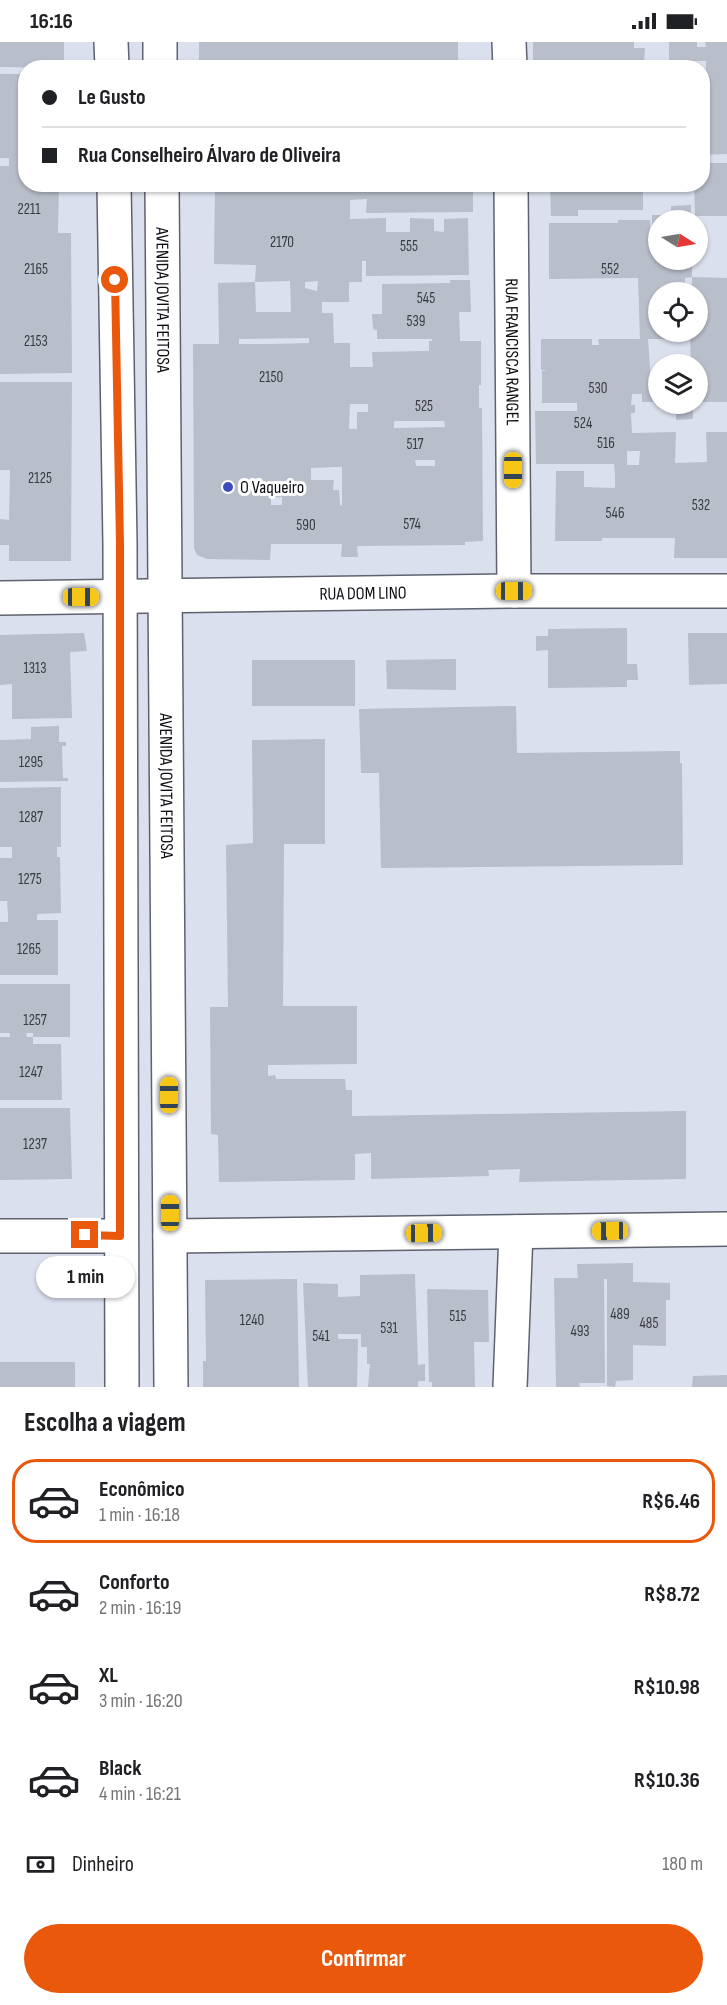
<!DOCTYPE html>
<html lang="pt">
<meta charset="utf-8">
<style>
:root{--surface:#fff;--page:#f6f6f6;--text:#202124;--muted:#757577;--line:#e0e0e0;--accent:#ea580c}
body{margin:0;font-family:"Sofia Sans Condensed",sans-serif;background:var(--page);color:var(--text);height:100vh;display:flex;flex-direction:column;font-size:22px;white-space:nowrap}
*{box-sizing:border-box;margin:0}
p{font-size:20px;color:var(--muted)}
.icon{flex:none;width:33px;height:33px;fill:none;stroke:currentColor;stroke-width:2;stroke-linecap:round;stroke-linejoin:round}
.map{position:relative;height:1345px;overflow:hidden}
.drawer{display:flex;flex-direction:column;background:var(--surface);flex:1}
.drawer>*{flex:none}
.hud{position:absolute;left:18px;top:18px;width:692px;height:132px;border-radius:24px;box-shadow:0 2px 4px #0004;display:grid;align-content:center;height:132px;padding:0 24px;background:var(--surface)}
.needle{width:39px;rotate:101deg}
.tools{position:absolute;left:648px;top:168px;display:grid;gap:12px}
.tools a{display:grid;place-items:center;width:60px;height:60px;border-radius:50%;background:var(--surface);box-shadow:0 2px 4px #0004;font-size:30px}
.end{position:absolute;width:27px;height:27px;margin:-14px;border:8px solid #ea580c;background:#fff;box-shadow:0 0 0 3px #fff}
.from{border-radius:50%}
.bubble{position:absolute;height:42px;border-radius:21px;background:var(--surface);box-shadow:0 2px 4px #0004;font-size:20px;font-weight:700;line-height:42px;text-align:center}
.car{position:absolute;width:18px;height:36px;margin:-18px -9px;border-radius:8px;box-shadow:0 0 4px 2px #0007;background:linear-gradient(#f5c518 24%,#345 0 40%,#f5c518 0 76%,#345 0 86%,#f5c518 0)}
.hud b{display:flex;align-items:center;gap:21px;height:57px;font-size:22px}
.hud b+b{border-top:2px solid var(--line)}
.hud i{width:15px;height:15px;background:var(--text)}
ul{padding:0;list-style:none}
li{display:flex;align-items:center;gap:18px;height:84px;margin:0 12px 9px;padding:0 12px;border:3px solid transparent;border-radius:24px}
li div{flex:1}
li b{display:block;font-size:22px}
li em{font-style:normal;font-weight:700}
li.active{border-color:var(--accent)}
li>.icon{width:54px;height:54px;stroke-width:1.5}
h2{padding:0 24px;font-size:27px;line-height:72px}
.pay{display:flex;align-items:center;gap:15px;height:66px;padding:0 24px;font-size:22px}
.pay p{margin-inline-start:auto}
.button{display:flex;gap:12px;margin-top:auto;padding:12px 24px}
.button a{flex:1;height:69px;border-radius:36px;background:var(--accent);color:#fff;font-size:24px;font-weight:700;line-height:69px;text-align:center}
.status{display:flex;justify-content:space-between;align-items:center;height:42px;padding:0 30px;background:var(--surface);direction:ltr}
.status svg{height:16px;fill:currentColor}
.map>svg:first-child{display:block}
.building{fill:#b9becb;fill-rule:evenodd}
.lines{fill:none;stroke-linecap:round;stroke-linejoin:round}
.minor-casing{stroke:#5e626e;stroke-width:36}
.major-casing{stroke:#5e626e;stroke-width:36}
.minor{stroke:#fff;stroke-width:33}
.major{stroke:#fff;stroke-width:33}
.route{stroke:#ea580c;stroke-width:8}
.poi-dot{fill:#3c4cbf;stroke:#fff;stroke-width:2}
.labels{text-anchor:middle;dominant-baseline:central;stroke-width:6;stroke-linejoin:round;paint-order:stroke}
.number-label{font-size:15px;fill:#393b42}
.street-label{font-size:18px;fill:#0e0f14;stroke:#fff}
.poi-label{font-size:18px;fill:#0e0f14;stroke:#fff;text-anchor:start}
</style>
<div class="status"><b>16:16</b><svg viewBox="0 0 49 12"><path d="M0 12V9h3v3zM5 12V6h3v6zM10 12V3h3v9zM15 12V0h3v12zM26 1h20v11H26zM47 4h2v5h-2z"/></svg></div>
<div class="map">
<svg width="727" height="1345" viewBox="0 0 727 1345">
<rect width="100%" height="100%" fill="#dbe0ee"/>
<g class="building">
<polygon points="0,0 64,0 64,26 0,25"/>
<rect x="199" y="0" width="259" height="26"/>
<polygon points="533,0 634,0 634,6 645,6 644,22 668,21 668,26 533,26"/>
<polygon points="669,0 697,0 697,5 706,5 705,0 727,0 727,112 702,113 702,50 705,50 706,19 669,19"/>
<polygon points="0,32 26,32 26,142 59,142 58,191 71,191 72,331 0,332 0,124 9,124 9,116 0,116"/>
<polygon points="702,121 727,121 727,174 695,174 694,142 702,142"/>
<path d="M215,142H349V146H355V142H473V170L366,171L367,157L350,158V177L386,176V190H410V176L434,177V189L444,190V177L468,176L469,233L366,234V219H362V240H349V260H322V271H333L334,301H350V325H373L372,310L429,309V299H432V297H377V288H374L373,285L372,272H382V242L450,241V238H470L471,270H459L460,299H481V343H479V366H482L483,499L465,500V503L357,504L358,515H341L342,502H271L270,518L207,517L197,513L194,506L193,302H219L218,241L255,240L256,270H291L290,239L255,240L256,223L214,222ZM318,239L317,249L305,246V240ZM309,296V301L271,302H239V297ZM350,362H368V370H357V387H349ZM394,379H444L445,385L394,386ZM415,418H435V424H416ZM335,425H342V464L340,463L339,448H333L334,438H311V426ZM282,455V463H271V456Z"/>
<polygon points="550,142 643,142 643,168 578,168 578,174 551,174"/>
<path d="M691,163V178H658V218H692V235L685,236V250H658V290H698V250H692V235L727,236V360H698V322H691L690,297H648L651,339H654V360H642V352H632L631,363H635V371H631L632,391L676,390L675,421L707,420L706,390H727V516H674L675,496H602V499H555L556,429H584V445L615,446V432L614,422H536L535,369H577V361H542V329L547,328H541V297H592V303H599L598,297H640L638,236L549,237V181H618V178H650L651,197H652V173H671V164ZM627,409H640L639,423H627Z"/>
<polygon points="0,340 72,340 71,519 9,519 9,503 0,503 0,477 9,478 10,428 0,428"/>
<polygon points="676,362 693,362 693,377 676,378"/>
<polygon points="627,586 627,622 637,622 638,638 627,638 627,645 548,646 548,608 536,609 536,594 548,594 548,587"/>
<polygon points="84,591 87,609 70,610 72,676 12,677 12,642 0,643 0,593"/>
<polygon points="688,591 727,591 727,642 689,643"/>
<polygon points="456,617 456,648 387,647 386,618"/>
<rect x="252" y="618" width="103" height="46"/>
<polygon points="516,664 517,711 680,709 680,721 682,721 683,823 381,826 379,731 361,731 359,667"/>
<polygon points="59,684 59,700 66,700 66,704 62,704 63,736 68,736 68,739 0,740 0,698 31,697 31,685"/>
<polygon points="325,697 325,802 284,802 283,964 357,964 357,1022 268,1023 268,1034 275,1033 276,1037 345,1037 346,1048 352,1048 352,1074 686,1069 686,1137 519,1140 520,1127 488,1128 489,1134 371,1137 371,1111 355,1112 355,1138 219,1140 218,1093 211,1092 210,965 228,965 226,803 253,801 252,698"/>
<polygon points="61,745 61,805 57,805 57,815 60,815 61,871 37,872 37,878 58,878 58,933 0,933 0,880 8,880 8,872 7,859 0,859 0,816 12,816 12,805 0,805 0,746"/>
<polygon points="0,942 70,942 70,995 33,995 33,991 26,991 27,995 33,995 33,1002 61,1002 62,1058 0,1058 0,995 10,995 10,991 0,991"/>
<polygon points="0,1066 70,1066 72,1137 0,1138"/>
<polygon points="633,1221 633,1240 670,1241 670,1258 666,1258 666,1304 633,1303 633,1338 616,1339 615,1345 607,1344 607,1237 604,1237 605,1341 579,1341 580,1345 556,1345 554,1236 578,1236 577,1222"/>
<polygon points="415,1232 418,1323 425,1322 425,1339 418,1339 418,1345 368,1345 370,1322 367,1322 367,1305 361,1305 361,1292 338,1292 338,1297 358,1297 357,1345 308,1345 303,1241 338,1242 338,1255 360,1254 360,1233"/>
<polygon points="297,1237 299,1345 203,1345 203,1319 206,1319 205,1238"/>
<polygon points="427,1247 488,1248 489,1300 474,1300 475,1345 432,1345 432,1340 429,1340"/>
<rect x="0" y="1320" width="75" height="25"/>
<polygon points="727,1333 727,1345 692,1345 693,1334"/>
</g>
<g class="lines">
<defs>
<g id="minor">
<polyline points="509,0 510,26"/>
<path id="s1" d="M511,142L514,549"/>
<path id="s2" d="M0,556L514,549H727"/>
<polyline points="0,1194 120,1194"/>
<polyline points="170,1194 727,1187"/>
<polyline points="510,1345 516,1190"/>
</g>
<g id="major">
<polyline points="111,0 112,26"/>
<polyline points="160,0 160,26"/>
<polyline points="114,142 120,502 122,1345"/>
<path id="s3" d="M162,142L171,1345"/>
</g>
</defs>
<use href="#minor" class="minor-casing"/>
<use href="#major" class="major-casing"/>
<use href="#minor" class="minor"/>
<use href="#major" class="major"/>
</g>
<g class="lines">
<polyline class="route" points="85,1193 120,1194 120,502 115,238"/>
</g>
<circle class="poi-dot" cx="228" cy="445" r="6"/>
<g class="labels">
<g class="number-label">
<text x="29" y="167">2211</text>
<text x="282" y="200">2170</text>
<text x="409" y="204">555</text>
<text x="36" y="227">2165</text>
<text x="610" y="227">552</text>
<text x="426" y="256">545</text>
<text x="416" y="279">539</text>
<text x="36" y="299">2153</text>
<text x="271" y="335">2150</text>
<text x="598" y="346">530</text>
<text x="424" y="364">525</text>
<text x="583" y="381">524</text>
<text x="606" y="401">516</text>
<text x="415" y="402">517</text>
<text x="40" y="436">2125</text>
<text x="701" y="463">532</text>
<text x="615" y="471">546</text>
<text x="412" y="482">574</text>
<text x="306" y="483">590</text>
<text x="35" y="626">1313</text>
<text x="31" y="720">1295</text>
<text x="31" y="775">1287</text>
<text x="30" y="837">1275</text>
<text x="29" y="907">1265</text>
<text x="35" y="978">1257</text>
<text x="31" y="1030">1247</text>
<text x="35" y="1102">1237</text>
<text x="620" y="1272">489</text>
<text x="458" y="1274">515</text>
<text x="252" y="1278">1240</text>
<text x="649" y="1281">485</text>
<text x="389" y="1286">531</text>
<text x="580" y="1289">493</text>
<text x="321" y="1294">541</text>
</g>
<g class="street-label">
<text stroke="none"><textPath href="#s3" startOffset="116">AVENIDA JOVITA FEITOSA</textPath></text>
<text stroke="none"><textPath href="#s1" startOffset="168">RUA FRANCISCA RANGEL</textPath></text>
<text stroke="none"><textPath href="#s2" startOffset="363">RUA DOM LINO</textPath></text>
<text stroke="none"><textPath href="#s3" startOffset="602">AVENIDA JOVITA FEITOSA</textPath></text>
</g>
<g class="poi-label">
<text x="240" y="445">O Vaqueiro</text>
</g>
</g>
</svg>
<div class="tools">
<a><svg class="needle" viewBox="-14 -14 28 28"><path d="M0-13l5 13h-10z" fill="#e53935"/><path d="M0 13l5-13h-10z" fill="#757577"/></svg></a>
<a><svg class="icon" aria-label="locate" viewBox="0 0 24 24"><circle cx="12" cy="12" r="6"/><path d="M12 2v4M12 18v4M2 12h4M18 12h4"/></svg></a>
<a><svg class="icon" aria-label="layers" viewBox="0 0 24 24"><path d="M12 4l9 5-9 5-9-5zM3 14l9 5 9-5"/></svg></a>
</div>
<i class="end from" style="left:115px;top:238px"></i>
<i class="end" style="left:85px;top:1193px"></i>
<div class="bubble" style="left:36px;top:1214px;width:99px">1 min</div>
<i class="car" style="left:513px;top:428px;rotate:180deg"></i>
<i class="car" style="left:514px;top:549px;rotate:90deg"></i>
<i class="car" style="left:81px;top:555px;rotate:90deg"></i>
<i class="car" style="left:169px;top:1053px;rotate:0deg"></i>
<i class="car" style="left:170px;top:1171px;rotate:0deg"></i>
<i class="car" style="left:610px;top:1189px;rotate:269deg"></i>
<i class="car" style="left:424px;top:1191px;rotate:89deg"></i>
<div class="hud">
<b><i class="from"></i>Le Gusto</b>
<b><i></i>Rua Conselheiro Álvaro de Oliveira</b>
</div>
</div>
<section class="drawer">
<h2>Escolha a viagem</h2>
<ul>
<li class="active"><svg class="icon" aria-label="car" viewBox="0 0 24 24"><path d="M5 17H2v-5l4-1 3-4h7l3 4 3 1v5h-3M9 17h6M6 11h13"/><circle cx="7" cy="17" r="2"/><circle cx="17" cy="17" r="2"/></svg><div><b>Econômico</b><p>1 min · 16:18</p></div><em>R$6.46</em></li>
<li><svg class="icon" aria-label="car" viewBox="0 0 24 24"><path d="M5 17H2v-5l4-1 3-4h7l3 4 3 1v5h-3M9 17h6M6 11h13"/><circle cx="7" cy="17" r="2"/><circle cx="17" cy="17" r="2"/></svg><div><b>Conforto</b><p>2 min · 16:19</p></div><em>R$8.72</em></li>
<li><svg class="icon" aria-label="car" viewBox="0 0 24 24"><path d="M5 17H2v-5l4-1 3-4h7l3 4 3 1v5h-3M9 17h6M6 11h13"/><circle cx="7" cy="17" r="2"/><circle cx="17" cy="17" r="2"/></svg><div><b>XL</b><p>3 min · 16:20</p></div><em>R$10.98</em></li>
<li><svg class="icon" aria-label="car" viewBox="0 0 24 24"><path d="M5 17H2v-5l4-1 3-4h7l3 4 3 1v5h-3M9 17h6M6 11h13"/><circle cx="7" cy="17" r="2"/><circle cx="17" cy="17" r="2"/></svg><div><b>Black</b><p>4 min · 16:21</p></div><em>R$10.36</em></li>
</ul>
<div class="pay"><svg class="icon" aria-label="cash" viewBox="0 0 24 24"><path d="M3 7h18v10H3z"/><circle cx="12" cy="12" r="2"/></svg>Dinheiro<p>180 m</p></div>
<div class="button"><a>Confirmar</a></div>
</section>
